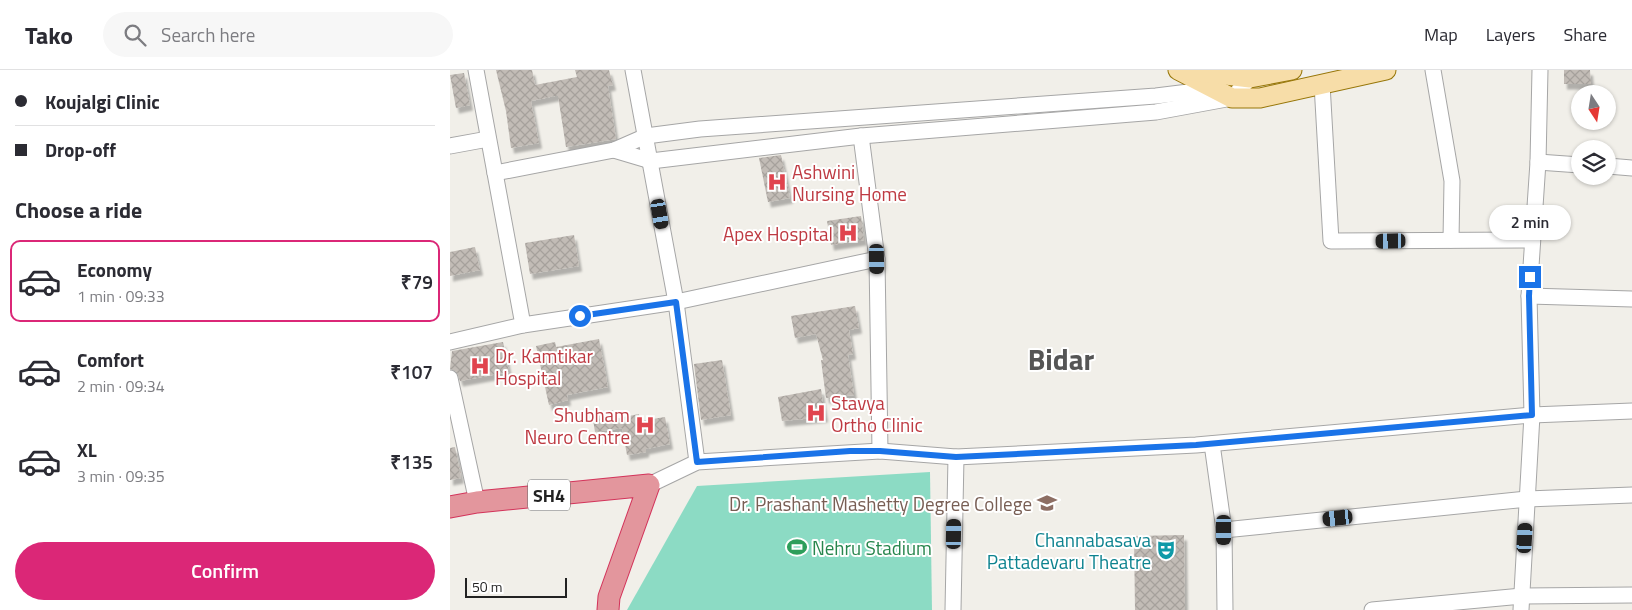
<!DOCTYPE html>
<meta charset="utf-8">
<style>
:root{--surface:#fff;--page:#f7f7f7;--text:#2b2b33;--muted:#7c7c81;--line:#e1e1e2;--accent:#db2777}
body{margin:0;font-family:"Titillium Web",sans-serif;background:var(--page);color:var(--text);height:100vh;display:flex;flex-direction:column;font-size:19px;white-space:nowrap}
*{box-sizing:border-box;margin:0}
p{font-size:16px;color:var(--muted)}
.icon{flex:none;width:28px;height:28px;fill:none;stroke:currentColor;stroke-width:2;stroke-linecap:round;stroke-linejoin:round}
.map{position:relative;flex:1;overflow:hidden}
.details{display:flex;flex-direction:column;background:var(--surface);width:450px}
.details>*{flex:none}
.guide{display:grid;align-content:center;height:110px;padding:0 15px;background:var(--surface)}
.needle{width:32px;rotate:168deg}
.tools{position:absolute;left:1121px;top:15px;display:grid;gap:10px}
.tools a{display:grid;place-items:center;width:45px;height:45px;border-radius:50%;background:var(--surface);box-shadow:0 1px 4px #0004;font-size:25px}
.scale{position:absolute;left:15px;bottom:12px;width:102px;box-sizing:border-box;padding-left:5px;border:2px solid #222;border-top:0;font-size:14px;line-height:18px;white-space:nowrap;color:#222;-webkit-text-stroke:4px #fff;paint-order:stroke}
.end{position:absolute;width:22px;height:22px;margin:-11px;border:6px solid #1a73e8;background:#fff;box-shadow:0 0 0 2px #fff}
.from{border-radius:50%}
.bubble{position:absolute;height:35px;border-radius:18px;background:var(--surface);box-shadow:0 1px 4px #0004;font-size:16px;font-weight:600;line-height:35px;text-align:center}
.car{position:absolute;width:15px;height:30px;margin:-15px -8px;border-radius:6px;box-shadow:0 0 4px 1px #0007;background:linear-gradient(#222 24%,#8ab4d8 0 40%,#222 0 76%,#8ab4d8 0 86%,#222 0)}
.guide b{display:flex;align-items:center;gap:18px;height:48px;font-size:19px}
.guide b+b{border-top:1px solid var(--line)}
.guide i{width:12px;height:12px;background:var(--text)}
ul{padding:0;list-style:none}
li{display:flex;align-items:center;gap:15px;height:82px;margin:0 10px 8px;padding:0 5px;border:2px solid transparent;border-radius:10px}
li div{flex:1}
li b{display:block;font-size:19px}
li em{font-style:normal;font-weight:600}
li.selected{border-color:var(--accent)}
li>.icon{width:45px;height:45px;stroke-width:1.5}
h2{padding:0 15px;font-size:22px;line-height:60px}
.primary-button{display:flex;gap:10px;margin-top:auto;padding:10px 15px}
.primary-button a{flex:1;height:58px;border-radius:30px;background:var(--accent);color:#fff;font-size:20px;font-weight:600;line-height:58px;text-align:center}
header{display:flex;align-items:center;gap:30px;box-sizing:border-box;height:70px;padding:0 25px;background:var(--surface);border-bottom:1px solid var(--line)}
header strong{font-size:24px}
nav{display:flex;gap:28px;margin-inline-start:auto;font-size:18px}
.search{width:350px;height:45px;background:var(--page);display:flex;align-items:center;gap:12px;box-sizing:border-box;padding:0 18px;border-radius:28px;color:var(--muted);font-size:19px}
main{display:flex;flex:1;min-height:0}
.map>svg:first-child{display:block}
.pitch{fill:#8cdbc4}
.building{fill:url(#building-cross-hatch);filter:url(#shadow)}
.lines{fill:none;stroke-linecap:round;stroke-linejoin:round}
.minor-casing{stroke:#a6a6a6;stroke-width:17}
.major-casing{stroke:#977608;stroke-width:21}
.highway-casing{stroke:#d3335a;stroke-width:23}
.minor{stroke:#fff;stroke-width:15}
.major{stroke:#f7dda8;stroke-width:19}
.highway{stroke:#e3969d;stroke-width:21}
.route{stroke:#1a73e8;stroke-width:6}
.labels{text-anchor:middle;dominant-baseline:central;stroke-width:4;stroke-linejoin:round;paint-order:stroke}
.shield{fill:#fff;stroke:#646464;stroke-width:1}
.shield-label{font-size:18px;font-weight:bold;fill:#222}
.health-label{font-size:19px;fill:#be3a42;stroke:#fff;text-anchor:start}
.education-label{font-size:19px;fill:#785e54;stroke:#fff;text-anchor:end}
.culture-label{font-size:19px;fill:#0d838f;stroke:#fff;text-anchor:end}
.leisure-label{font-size:19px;fill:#27864d;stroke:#fff;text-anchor:start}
.town-label{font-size:29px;font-weight:bold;fill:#555;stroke:#fff}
</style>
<header>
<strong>Tako</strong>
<div class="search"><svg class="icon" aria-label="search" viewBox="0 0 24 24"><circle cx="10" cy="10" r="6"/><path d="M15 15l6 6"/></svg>Search here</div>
<nav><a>Map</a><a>Layers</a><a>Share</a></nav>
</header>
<main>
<section class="details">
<div class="guide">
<b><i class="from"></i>Koujalgi Clinic</b>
<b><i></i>Drop-off</b>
</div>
<h2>Choose a ride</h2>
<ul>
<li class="selected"><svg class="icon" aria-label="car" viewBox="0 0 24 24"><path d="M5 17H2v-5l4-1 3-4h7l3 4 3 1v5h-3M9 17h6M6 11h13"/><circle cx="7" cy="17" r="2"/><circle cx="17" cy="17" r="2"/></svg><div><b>Economy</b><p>1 min · 09:33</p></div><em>₹79</em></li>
<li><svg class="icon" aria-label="car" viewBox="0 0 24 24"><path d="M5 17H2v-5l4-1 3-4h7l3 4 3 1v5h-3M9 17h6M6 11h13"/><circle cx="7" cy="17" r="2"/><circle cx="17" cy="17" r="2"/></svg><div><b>Comfort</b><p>2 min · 09:34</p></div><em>₹107</em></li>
<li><svg class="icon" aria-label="car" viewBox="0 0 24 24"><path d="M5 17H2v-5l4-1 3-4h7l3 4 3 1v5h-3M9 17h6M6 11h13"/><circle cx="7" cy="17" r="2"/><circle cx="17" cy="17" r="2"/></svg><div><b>XL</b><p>3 min · 09:35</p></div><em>₹135</em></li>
</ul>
<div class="primary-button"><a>Confirm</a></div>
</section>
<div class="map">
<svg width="1182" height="540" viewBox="0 0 1182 540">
<defs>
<pattern id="building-cross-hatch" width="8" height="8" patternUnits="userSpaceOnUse" patternTransform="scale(1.25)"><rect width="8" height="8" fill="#c2bcb6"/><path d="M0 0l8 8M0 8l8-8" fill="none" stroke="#a6a19c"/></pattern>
<filter id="shadow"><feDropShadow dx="3" dy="5.5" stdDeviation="1" flood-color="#0004"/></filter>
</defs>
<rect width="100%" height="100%" fill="#f1efe9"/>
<polygon class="pitch" points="480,402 482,540 177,540 247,416"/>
<g class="building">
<polygon points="46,0 82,0 85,15 127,7 125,0 159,0 163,15 158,16 166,69 116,77 108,26 105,26 81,31 89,73 61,78 56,41"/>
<polygon points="1114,0 1140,0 1141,14 1114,14"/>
<polygon points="14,3 20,35 6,38 0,5"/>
<polygon points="331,85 340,128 318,132 309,88"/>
<polygon points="411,146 414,170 381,175 377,151"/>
<polygon points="124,165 129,196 80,204 75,173"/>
<polygon points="25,177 30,200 0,206 0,182"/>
<polygon points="405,236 409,258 399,260 403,284 398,285 404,325 376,328 371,290 373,290 366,264 345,268 341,246"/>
<polygon points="149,269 158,317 117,325 118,330 99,335 86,276 105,272 106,277"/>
<polygon points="53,272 59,302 10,311 7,302 0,299 2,281"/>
<polygon points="272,290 281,345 251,350 244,294"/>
<polygon points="371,319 375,347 332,351 328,327"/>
<polygon points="163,340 164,349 189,344 190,351 215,347 220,374 196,379 196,382 177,385 172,358 145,362 142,343"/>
<polygon points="5,377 11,408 0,410 0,378"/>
<polygon points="734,465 735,540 685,540 684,466"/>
</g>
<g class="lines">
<defs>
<g id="minor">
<polyline points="26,0 73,255"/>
<polyline points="183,0 226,232 247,392"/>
<polyline points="983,0 1002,111 1001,170"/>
<polyline points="872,14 881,171 1082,170"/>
<polyline points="0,76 38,69"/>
<polyline points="164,80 201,91 411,66 706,42 782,28 800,8 803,1"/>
<polyline points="1088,92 1130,95"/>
<polyline points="1158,96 1182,98"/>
<polyline points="45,103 164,80 196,66 250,59 706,26 763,19 766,16"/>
<polyline points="1079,226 1182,229"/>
<polyline points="0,272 73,255 226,232 427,189"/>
<polyline points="0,308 27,432"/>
<polyline points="762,374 774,460 775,540"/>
<polyline points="430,381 506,387 746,375 1082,345 1182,341"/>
<polyline points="199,415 247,392 430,381 427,189 411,66"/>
<polyline points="774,460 1077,429 1182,425"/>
<polyline points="503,540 506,387"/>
<polyline points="922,540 1072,526 1182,525"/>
<polyline points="1071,540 1082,345 1079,226 1088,92 1090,0"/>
</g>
<g id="major">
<polyline points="728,0 782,28 810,28 936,0"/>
<polyline points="736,0 800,8 842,0"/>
</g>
<polyline id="highway" points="0,437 27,432 199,415 159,527 158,540"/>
</defs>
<use href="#minor" class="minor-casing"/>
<use href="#major" class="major-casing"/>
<use href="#highway" class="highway-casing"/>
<use href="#minor" class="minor"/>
<use href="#major" class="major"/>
<use href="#highway" class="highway"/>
</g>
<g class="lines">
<polyline class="route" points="130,246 226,232 247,392 400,381 430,381 506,387 746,375 1082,345 1079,226 1080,207"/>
</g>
<defs>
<symbol id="hospital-bare" viewBox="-9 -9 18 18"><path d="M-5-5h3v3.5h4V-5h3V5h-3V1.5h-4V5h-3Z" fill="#e0444e" stroke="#fff" stroke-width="2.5" paint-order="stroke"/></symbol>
<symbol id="university-bare" viewBox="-9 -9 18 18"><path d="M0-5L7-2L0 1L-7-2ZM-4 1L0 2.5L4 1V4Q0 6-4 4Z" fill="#8d6e63" stroke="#fff" stroke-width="2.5" paint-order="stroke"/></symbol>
<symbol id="stadium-bare" viewBox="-9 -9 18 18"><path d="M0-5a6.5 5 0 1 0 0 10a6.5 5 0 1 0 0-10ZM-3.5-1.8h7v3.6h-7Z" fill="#2e9e5b" stroke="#fff" stroke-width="2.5" paint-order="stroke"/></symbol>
<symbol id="theatre-bare" viewBox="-9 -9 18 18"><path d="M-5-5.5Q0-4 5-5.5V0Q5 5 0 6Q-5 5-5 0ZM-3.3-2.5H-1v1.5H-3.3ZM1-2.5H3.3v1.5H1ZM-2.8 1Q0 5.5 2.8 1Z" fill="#0f9aa8" stroke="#fff" stroke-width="2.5" paint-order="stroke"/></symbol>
</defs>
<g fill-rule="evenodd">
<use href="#hospital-bare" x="313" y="98" width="28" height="28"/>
<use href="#hospital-bare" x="384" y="149" width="28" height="28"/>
<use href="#hospital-bare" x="16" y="282" width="28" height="28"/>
<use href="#hospital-bare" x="352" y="329" width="28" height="28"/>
<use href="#hospital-bare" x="181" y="341" width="28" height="28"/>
<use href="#university-bare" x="583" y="419" width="28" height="28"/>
<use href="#stadium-bare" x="333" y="463" width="28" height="28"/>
<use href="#theatre-bare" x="702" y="466" width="28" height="28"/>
</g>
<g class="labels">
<rect class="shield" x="78" y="409.5" width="42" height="31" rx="4"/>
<g class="shield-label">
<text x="99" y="425">SH4</text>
</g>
<g class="health-label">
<text x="342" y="101">Ashwini<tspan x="342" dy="22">Nursing Home</tspan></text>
<text x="383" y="163" text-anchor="end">Apex Hospital</text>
<text x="45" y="285">Dr. Kamtikar<tspan x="45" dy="22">Hospital</tspan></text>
<text x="381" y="332">Stavya<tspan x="381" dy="22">Ortho Clinic</tspan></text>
<text x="180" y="344" text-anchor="end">Shubham<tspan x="180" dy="22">Neuro Centre</tspan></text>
</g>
<g class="education-label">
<text x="582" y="433">Dr. Prashant Mashetty Degree College</text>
</g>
<g class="culture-label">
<text x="701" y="469">Channabasava<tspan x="701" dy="22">Pattadevaru Theatre</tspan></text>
</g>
<g class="leisure-label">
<text x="362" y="477">Nehru Stadium</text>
</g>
<g class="town-label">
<text x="611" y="289">Bidar</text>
</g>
</g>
</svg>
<div class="tools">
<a><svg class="needle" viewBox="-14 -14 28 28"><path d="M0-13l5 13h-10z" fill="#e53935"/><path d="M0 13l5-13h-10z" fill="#7c7c81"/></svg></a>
<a><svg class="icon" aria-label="layers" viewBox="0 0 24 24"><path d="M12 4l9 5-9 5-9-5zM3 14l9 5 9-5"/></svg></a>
</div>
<div class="scale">50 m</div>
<i class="end from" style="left:130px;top:246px"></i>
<i class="end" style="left:1080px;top:207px"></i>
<div class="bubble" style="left:1039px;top:135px;width:82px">2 min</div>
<i class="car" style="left:210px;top:144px;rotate:170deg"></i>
<i class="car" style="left:941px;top:171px;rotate:269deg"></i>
<i class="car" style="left:427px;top:189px;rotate:179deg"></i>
<i class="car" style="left:888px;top:448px;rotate:264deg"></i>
<i class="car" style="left:774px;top:460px;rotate:180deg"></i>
<i class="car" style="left:504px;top:464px;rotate:1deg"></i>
<i class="car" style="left:1075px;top:468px;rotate:3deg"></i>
</div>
</main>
